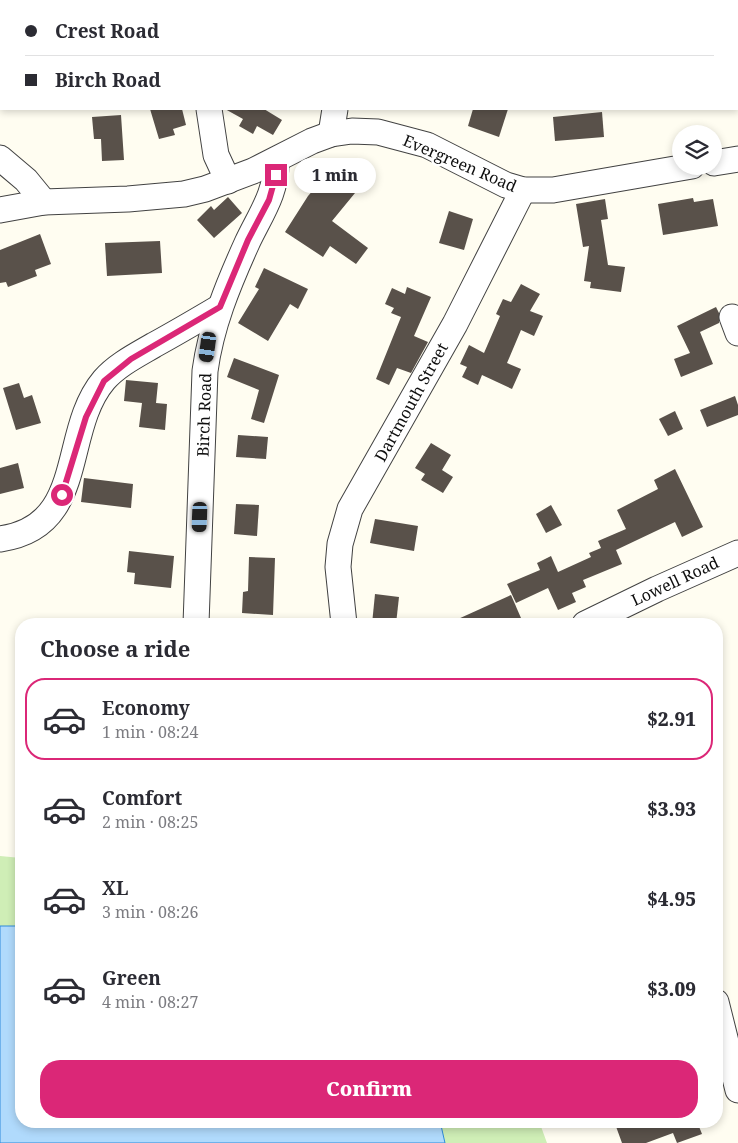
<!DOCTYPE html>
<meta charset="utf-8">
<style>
:root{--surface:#fff;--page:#f7f7f7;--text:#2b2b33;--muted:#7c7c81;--line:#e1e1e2;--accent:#db2777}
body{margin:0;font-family:"Noto Serif",serif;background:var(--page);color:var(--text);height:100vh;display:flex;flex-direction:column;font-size:19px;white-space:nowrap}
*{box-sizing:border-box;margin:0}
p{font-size:16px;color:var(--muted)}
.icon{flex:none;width:28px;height:28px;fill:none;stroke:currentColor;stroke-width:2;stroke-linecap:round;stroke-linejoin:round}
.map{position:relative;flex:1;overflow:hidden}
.details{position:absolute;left:15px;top:618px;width:708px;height:510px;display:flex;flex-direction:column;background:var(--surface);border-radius:20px;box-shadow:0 2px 8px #0003}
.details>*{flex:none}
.top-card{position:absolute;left:0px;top:0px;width:739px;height:110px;box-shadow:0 2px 8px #0003;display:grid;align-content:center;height:110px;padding:0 25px;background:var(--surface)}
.fabs{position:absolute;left:672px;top:125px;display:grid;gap:10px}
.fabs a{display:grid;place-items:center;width:50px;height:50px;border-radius:50%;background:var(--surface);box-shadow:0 2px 8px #0003;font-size:25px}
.end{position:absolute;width:22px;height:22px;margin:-11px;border:6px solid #db2777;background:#fff;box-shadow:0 0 0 2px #fff}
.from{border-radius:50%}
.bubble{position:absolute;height:35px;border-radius:18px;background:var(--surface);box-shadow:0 2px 8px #0003;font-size:16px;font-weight:800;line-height:35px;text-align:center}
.car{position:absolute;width:15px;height:30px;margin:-15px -8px;border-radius:6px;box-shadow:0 0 4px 1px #0007;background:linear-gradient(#222 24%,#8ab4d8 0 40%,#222 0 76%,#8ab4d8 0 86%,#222 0)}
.top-card b{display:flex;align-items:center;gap:18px;height:48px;font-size:19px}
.top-card b+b{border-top:1px solid var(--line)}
.top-card i{width:12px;height:12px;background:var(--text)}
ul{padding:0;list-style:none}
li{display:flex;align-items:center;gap:15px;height:82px;margin:0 10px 8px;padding:0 15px;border:2px solid transparent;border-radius:20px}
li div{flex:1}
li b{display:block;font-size:19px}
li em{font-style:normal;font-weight:800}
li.current{border-color:var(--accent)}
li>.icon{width:45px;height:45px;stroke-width:1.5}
h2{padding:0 25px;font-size:22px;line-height:60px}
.primary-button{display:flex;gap:10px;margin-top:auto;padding:10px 25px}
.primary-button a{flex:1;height:58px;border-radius:20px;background:var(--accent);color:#fff;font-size:20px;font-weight:800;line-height:58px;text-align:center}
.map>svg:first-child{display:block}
.green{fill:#cfeeb6}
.water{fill:#b0dafc;stroke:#2f8adb}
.building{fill:#59514a}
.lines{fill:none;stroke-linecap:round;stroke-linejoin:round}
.minor-casing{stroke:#424242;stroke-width:27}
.minor{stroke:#fff;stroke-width:25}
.route{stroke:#db2777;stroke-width:6}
.labels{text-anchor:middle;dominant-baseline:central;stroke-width:5;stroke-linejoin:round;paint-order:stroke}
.street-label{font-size:16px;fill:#0f0f0f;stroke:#fff}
</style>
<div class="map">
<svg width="738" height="1143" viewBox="0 0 738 1143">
<rect width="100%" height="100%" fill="#fffdf1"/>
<polygon class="green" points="0,856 21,858 21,1121 539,1121 547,1143 0,1143"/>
<polygon class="water" points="0,926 21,926 21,1121 440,1121 445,1143 0,1143"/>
<g class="building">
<polygon points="150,109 182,109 186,125 173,129 175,135 159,139"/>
<polygon points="225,109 264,109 282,120 273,135 257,126 253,134 239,126 243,119"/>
<polygon points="473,109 508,109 499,137 468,126"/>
<polygon points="602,112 604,137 555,141 553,117"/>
<polygon points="121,115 124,160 102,161 101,139 94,139 92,117"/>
<polygon points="329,172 355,193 332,221 368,248 356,264 330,246 323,257 285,232 308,196"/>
<polygon points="228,197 242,213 214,238 197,220 211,206 214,210"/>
<polygon points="693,198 694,202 713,199 718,226 663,235 658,204"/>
<polygon points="605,199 608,219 601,220 608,265 625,267 621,292 590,288 591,282 584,281 589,246 583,247 576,204"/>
<polygon points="449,211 473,219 464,250 439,243"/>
<polygon points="40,234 51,264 35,270 37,276 8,287 6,282 0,283 0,250"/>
<polygon points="160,241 162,273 107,276 105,243"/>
<polygon points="264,268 308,289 298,309 290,304 268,341 238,323 259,289 255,287"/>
<polygon points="521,284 540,294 530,311 543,316 534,336 521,330 507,363 521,369 512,389 482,375 478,385 462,377 467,367 460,364 469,345 484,353 500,316 496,314 503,299 511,302"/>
<polygon points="407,287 431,297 414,336 428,342 411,373 397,368 389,385 376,379 401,317 391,313 394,308 385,304 392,288 405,294"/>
<polygon points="716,307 719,313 719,323 700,332 713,364 681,377 674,359 690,353 677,326"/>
<polygon points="234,358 279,375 264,423 251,419 259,390 227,377"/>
<polygon points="126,380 158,383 156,403 167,404 165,430 139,427 142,403 124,401"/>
<polygon points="19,383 24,398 32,395 41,423 16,430 3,388"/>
<polygon points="735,396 738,405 738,415 707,427 700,410"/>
<polygon points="675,411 683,429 668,436 659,419"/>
<polygon points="238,435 268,437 266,459 236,457"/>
<polygon points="431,443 451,455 442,470 453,477 443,493 421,480 425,474 415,468"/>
<polygon points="18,463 24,488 0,494 0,468"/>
<polygon points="675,469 703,527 682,537 675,522 616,550 622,564 583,580 586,587 572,593 576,602 558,610 548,588 516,603 507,584 540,570 537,563 551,556 558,572 591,557 589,553 601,548 598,541 626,529 617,510 658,489 654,480"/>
<polygon points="84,478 133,484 131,508 81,502"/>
<polygon points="236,504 259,505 257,536 234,534"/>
<polygon points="551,505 562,525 546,533 536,514"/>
<polygon points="375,519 418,526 414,551 370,543"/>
<polygon points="129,551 174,556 171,588 134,584 135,573 127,572"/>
<polygon points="249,557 275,558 273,615 242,613 243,592 248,591"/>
<polygon points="375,594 399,597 396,624 372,624"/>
<polygon points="511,595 521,618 510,624 447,624"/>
<polygon points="614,1121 700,1121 698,1124 702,1134 677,1143 673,1133 646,1143 622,1143"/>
</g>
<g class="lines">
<defs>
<g id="minor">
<polyline points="192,0 193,1"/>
<polyline points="403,1 404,0"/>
<polyline points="209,109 216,155 228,181"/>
<polyline points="331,134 335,109"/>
<polyline points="0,158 26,180 44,202"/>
<polyline points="714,163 738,159"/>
<polyline points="0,210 44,202 128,199 184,194 205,189 253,171 312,141 331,134 352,131 378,132 427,145 506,185 523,190 553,190 692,166"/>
<polyline points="732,317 738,333"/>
<path d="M0,539C88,527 60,432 104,380C117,365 137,355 154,345C176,333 198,320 220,307"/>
<path d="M196,624L205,371C211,326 228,285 247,243C260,215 277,193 276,161"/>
<polyline points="344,624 338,567 340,544 350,509 455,324 523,190"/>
<polyline points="585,624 657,589 738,553"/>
<polyline points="716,1002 738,1090"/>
</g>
</defs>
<use href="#minor" class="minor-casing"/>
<use href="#minor" class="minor"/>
</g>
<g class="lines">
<polyline class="route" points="62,495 86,417 104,381 131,359 220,307 248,240 269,200 276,175"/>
</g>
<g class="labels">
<g class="street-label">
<text transform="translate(460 163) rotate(23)">Evergreen Road</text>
<text transform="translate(411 402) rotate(-61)">Dartmouth Street</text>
<text transform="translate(204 415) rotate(-88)">Birch Road</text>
<text transform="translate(675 581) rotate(-25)">Lowell Road</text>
</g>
</g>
</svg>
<div class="fabs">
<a><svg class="icon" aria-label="layers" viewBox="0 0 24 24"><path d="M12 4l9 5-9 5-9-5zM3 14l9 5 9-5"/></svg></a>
</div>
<i class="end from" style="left:62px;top:495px"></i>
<i class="end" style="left:276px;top:175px"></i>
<div class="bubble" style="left:294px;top:158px;width:82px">1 min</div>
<i class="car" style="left:208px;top:347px;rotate:188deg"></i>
<i class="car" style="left:200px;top:517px;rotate:182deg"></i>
<div class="top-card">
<b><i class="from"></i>Crest Road</b>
<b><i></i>Birch Road</b>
</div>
<section class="details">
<h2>Choose a ride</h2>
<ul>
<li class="current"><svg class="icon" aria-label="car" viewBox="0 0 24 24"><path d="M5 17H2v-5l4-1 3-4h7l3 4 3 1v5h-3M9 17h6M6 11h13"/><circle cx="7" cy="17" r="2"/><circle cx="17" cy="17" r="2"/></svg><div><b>Economy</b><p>1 min · 08:24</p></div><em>$2.91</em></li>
<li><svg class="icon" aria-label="car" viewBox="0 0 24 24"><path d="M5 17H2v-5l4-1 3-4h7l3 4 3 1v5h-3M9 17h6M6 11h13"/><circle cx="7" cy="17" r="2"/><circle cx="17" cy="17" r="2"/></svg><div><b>Comfort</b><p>2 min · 08:25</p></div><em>$3.93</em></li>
<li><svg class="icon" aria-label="car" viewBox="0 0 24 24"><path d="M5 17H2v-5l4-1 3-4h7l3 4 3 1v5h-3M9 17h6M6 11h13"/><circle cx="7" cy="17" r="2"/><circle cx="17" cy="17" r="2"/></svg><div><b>XL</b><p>3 min · 08:26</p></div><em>$4.95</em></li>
<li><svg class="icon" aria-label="car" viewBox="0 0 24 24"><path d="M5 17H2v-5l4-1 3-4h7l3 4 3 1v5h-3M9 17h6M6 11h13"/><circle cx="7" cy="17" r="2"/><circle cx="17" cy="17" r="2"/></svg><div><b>Green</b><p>4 min · 08:27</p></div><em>$3.09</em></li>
</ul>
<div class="primary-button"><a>Confirm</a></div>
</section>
</div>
